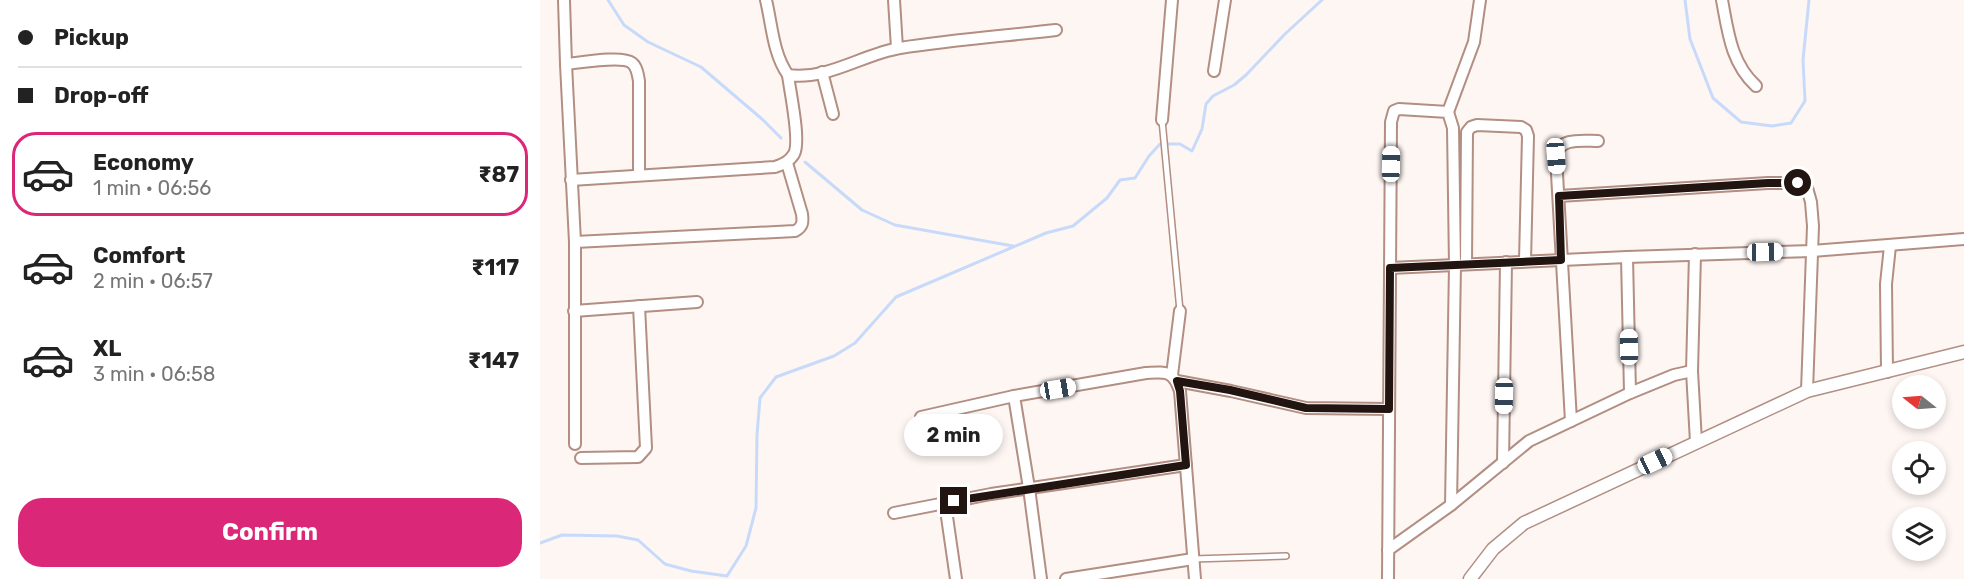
<!DOCTYPE html>
<meta charset="utf-8">
<style>
:root{--surface:#fff;--page:#f2f2f2;--text:#222;--muted:#767676;--line:#e0e0e0;--accent:#db2777}
body{margin:0;font-family:Rubik,sans-serif;background:var(--page);color:var(--text);height:100vh;display:flex;flex-direction:column;font-size:22px;white-space:nowrap}
*{box-sizing:border-box;margin:0}
p{font-size:20px;color:var(--muted)}
.icon{flex:none;width:33px;height:33px;fill:none;stroke:currentColor;stroke-width:2;stroke-linecap:round;stroke-linejoin:round}
.map{position:relative;flex:1;overflow:hidden}
.sheet{display:flex;flex-direction:column;background:var(--surface);width:540px}
.sheet>*{flex:none}
.guide{display:grid;align-content:center;height:132px;padding:0 18px;background:var(--surface)}
.needle{width:39px;rotate:287deg}
.buttons{position:absolute;left:1352px;top:375px;display:grid;gap:12px}
.buttons a{display:grid;place-items:center;width:54px;height:54px;border-radius:50%;background:var(--surface);box-shadow:0 3px 9px #0003;font-size:30px}
.end{position:absolute;width:27px;height:27px;margin:-14px;border:8px solid #221410;background:#fff;box-shadow:0 0 0 3px #fff}
.from{border-radius:50%}
.bubble{position:absolute;height:42px;border-radius:21px;background:var(--surface);box-shadow:0 3px 9px #0003;font-size:20px;font-weight:700;line-height:42px;text-align:center}
.car{position:absolute;width:18px;height:36px;margin:-18px -9px;border-radius:8px;box-shadow:0 0 4px 2px #0007;background:linear-gradient(#fff 24%,#345 0 40%,#fff 0 76%,#345 0 86%,#fff 0)}
.guide b{display:flex;align-items:center;gap:21px;height:57px;font-size:22px}
.guide b+b{border-top:2px solid var(--line)}
.guide i{width:15px;height:15px;background:var(--text)}
ul{padding:0;list-style:none}
li{display:flex;align-items:center;gap:18px;height:84px;margin:0 12px 9px;padding:0 6px;border:3px solid transparent;border-radius:24px}
li div{flex:1}
li b{display:block;font-size:22px}
li em{font-style:normal;font-weight:700}
li.current{border-color:var(--accent)}
li>.icon{width:54px;height:54px;stroke-width:1.5}
.primary-button{display:flex;gap:12px;margin-top:auto;padding:12px 18px}
.primary-button a{flex:1;height:69px;border-radius:24px;background:var(--accent);color:#fff;font-size:24px;font-weight:700;line-height:69px;text-align:center}
main{display:flex;flex:1;min-height:0}
.map>svg:first-child{display:block}
.lines{fill:none;stroke-linecap:round;stroke-linejoin:round}
.stream{stroke:#c8dafa;stroke-width:3}
.service-casing{stroke:#b28e83;stroke-width:8}
.minor-casing{stroke:#b28e83;stroke-width:14}
.tertiary-casing{stroke:#b28e83;stroke-width:15}
.service{stroke:#fff;stroke-width:5}
.minor{stroke:#fff;stroke-width:10}
.tertiary{stroke:#fff;stroke-width:12}
.route{stroke:#221410;stroke-width:8}
</style>
<main>
<section class="sheet">
<div class="guide">
<b><i class="from"></i>Pickup</b>
<b><i></i>Drop-off</b>
</div>
<ul>
<li class="current"><svg class="icon" aria-label="car" viewBox="0 0 24 24"><path d="M5 17H2v-5l4-1 3-4h7l3 4 3 1v5h-3M9 17h6M6 11h13"/><circle cx="7" cy="17" r="2"/><circle cx="17" cy="17" r="2"/></svg><div><b>Economy</b><p>1 min · 06:56</p></div><em>₹87</em></li>
<li><svg class="icon" aria-label="car" viewBox="0 0 24 24"><path d="M5 17H2v-5l4-1 3-4h7l3 4 3 1v5h-3M9 17h6M6 11h13"/><circle cx="7" cy="17" r="2"/><circle cx="17" cy="17" r="2"/></svg><div><b>Comfort</b><p>2 min · 06:57</p></div><em>₹117</em></li>
<li><svg class="icon" aria-label="car" viewBox="0 0 24 24"><path d="M5 17H2v-5l4-1 3-4h7l3 4 3 1v5h-3M9 17h6M6 11h13"/><circle cx="7" cy="17" r="2"/><circle cx="17" cy="17" r="2"/></svg><div><b>XL</b><p>3 min · 06:58</p></div><em>₹147</em></li>
</ul>
<div class="primary-button"><a>Confirm</a></div>
</section>
<div class="map">
<svg width="1424" height="579" viewBox="0 0 1424 579">
<rect width="100%" height="100%" fill="#fef6f3"/>
<g class="lines">
<g class="stream">
<polyline points="68,0 84,25 108,42 161,67 222,119 241,138"/>
<polyline points="1145,0 1150,39 1173,98 1201,122 1232,126 1251,123 1265,101 1263,60 1269,0"/>
<polyline points="265,162 322,210 355,225 473,246"/>
<polyline points="0,543 22,535 77,536 98,540 125,564 151,571 187,576 206,546 216,508 217,435 220,398 236,377 294,356 315,343 356,297 506,233 533,226 567,198 580,180 595,178 609,156 620,144 640,144 652,151 662,129 666,104 673,96 694,85 706,75 745,34 782,0"/>
</g>
<defs>
<g id="service">
<polyline points="622,120 640,311"/>
<polyline points="653,559 746,556"/>
</g>
<g id="minor">
<polyline points="24,0 26,64 35,242 35,444"/>
<path d="M226,0C232,25 233,54 248,75C286,81 323,54 360,48C411,40 464,36 516,30"/>
<polyline points="354,0 357,48"/>
<path d="M1182,0C1188,32 1191,63 1216,86"/>
<path d="M26,64C39,63 82,55 92,63C97,67 98,75 99,81V175"/>
<polyline points="674,71 685,0"/>
<polyline points="282,72 293,114"/>
<polyline points="908,112 934,42 940,0"/>
<polyline points="622,120 632,0"/>
<path d="M31,180L235,167C243,164 249,162 254,154C261,141 250,92 248,75"/>
<polyline points="1019,196 1228,183 1258,183 1267,188 1271,202 1273,226 1267,391"/>
<path d="M35,242L255,231C263,227 263,222 262,214L247,163"/>
<polyline points="1155,254 1152,371 1156,442"/>
<polyline points="1087,257 1090,393"/>
<polyline points="926,264 927,132 931,127 937,125 981,127 986,130 988,136 985,261"/>
<polyline points="850,268 1087,257 1272,251 1424,239"/>
<polyline points="34,311 157,302"/>
<polyline points="1347,372 1346,284 1350,246"/>
<polyline points="632,375 640,311"/>
<polyline points="637,381 691,391 766,408 849,409"/>
<polyline points="474,396 489,488 501,579"/>
<path d="M381,417L474,396L606,373C626,372 633,370 640,391L655,579"/>
<path d="M1031,421L1016,156C1019,137 1043,141 1058,141"/>
<polyline points="41,458 98,457 106,448 99,306"/>
<polyline points="963,463 966,262"/>
<polyline points="405,503 416,579"/>
<polyline points="354,513 451,494 646,465"/>
<polyline points="848,550 911,505 989,441 1090,393 1134,375 1152,371"/>
<polyline points="526,579 653,559"/>
<polyline points="848,579 851,122 854,111 859,109 908,112 913,128 915,265 911,505"/>
</g>
<polyline id="tertiary" points="930,579 953,549 984,523 1267,391 1424,352"/>
</defs>
<use href="#service" class="service-casing"/>
<use href="#minor" class="minor-casing"/>
<use href="#tertiary" class="tertiary-casing"/>
<use href="#service" class="service"/>
<use href="#minor" class="minor"/>
<use href="#tertiary" class="tertiary"/>
</g>
<g class="lines">
<polyline class="route" points="414,501 646,465 640,391 637,381 690,390 766,408 849,409 850,268 1021,260 1019,196 1228,183 1258,183"/>
</g>
</svg>
<div class="buttons">
<a><svg class="needle" viewBox="-14 -14 28 28"><path d="M0-13l5 13h-10z" fill="#e53935"/><path d="M0 13l5-13h-10z" fill="#767676"/></svg></a>
<a><svg class="icon" aria-label="locate" viewBox="0 0 24 24"><circle cx="12" cy="12" r="6"/><path d="M12 2v4M12 18v4M2 12h4M18 12h4"/></svg></a>
<a><svg class="icon" aria-label="layers" viewBox="0 0 24 24"><path d="M12 4l9 5-9 5-9-5zM3 14l9 5 9-5"/></svg></a>
</div>
<i class="end from" style="left:1258px;top:183px"></i>
<i class="end" style="left:414px;top:501px"></i>
<div class="bubble" style="left:364px;top:414px;width:99px">2 min</div>
<i class="car" style="left:1016px;top:156px;rotate:176deg"></i>
<i class="car" style="left:851px;top:164px;rotate:1deg"></i>
<i class="car" style="left:1225px;top:252px;rotate:89deg"></i>
<i class="car" style="left:1089px;top:347px;rotate:359deg"></i>
<i class="car" style="left:518px;top:389px;rotate:80deg"></i>
<i class="car" style="left:964px;top:396px;rotate:181deg"></i>
<i class="car" style="left:1115px;top:461px;rotate:65deg"></i>
</div>
</main>
